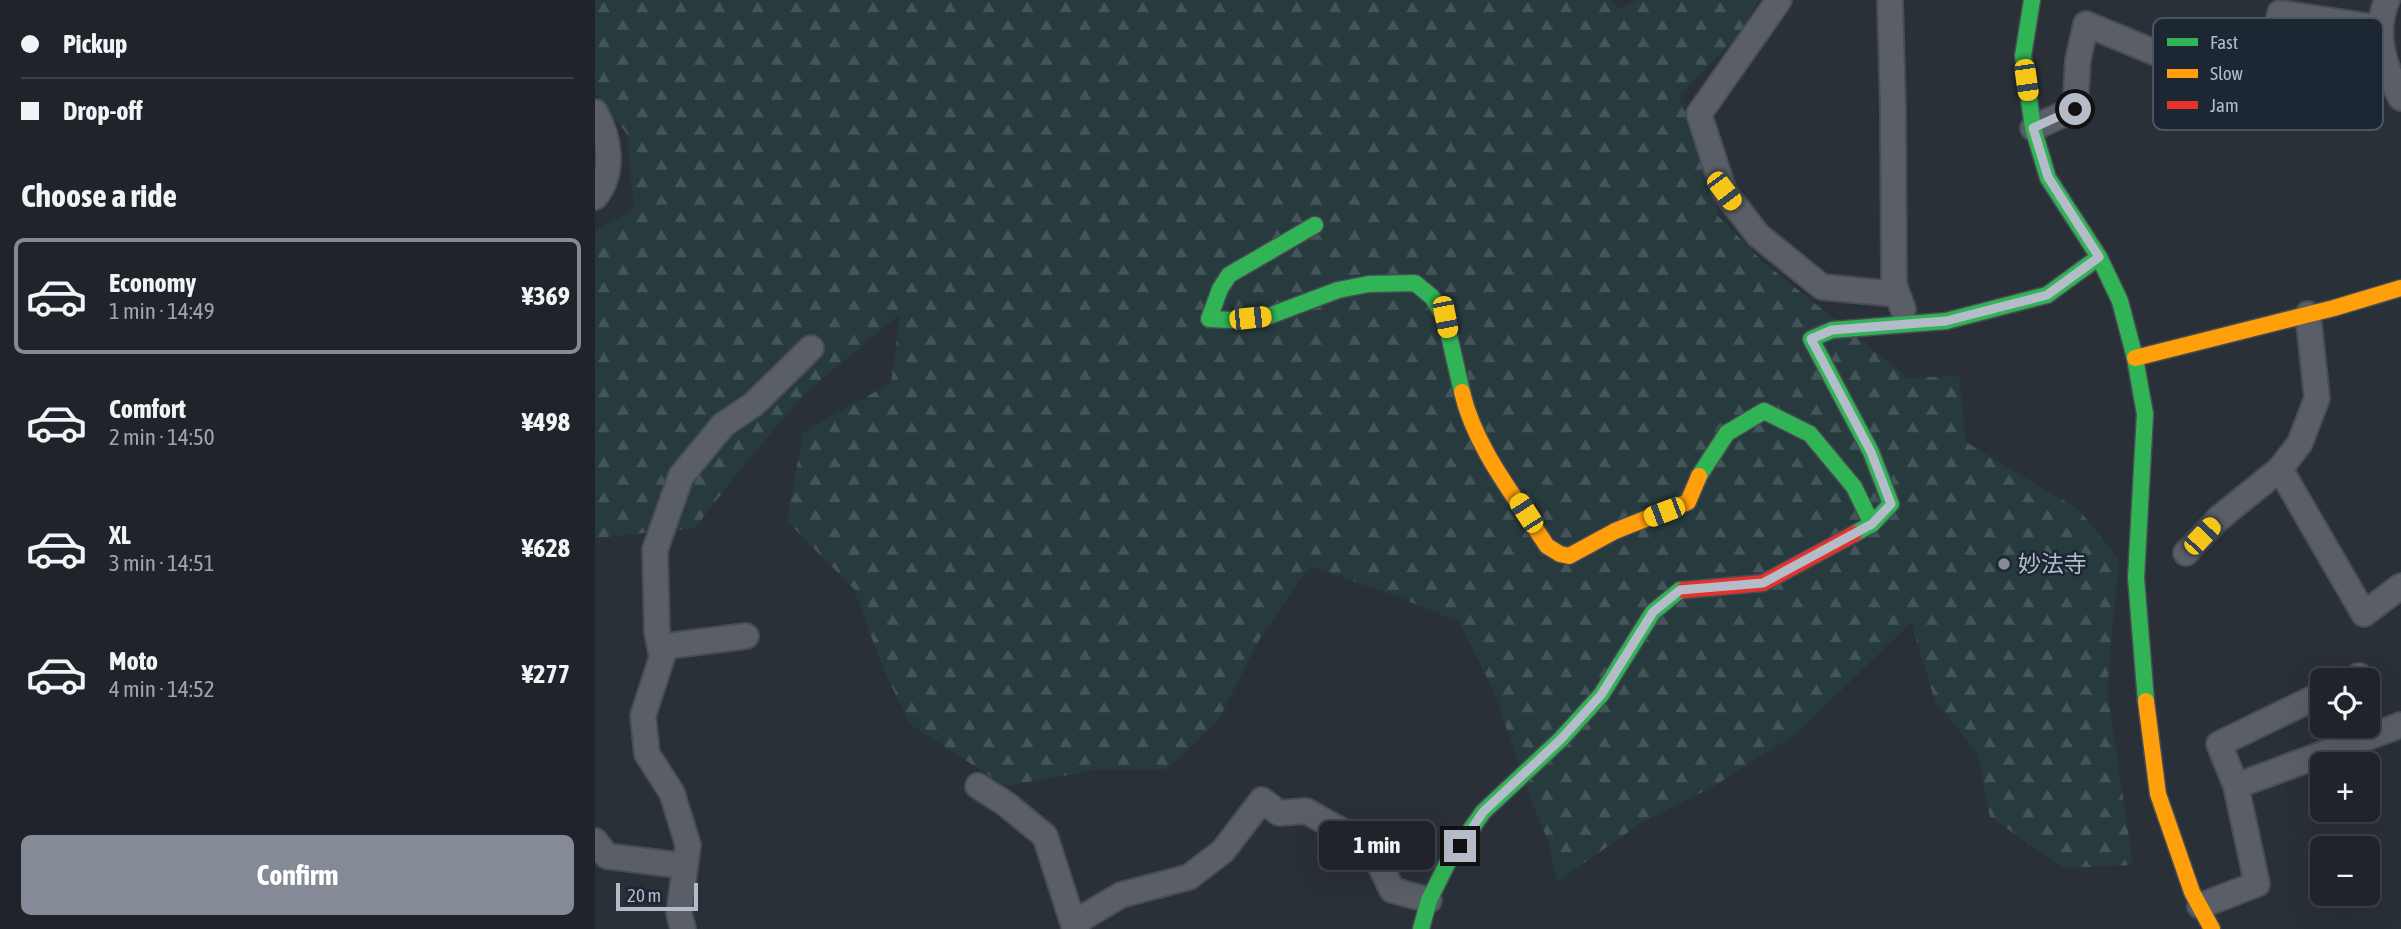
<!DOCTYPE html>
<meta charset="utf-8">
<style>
:root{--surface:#20242a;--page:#2d3036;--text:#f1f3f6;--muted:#a2a4a8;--line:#3d4147;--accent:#848b96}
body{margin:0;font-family:"Asap Condensed","Noto Sans JP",sans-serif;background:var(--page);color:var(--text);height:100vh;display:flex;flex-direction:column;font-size:26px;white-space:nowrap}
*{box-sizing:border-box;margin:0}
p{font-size:23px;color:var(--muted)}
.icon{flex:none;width:38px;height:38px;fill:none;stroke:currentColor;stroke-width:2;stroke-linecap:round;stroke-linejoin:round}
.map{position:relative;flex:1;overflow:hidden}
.details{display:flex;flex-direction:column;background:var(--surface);width:595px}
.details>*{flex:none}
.top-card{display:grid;align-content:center;height:154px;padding:0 21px;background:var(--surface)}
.tools{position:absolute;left:1715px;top:668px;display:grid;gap:14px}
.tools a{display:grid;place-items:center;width:70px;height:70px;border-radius:10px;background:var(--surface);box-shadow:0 7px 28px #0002,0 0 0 2px var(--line);font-size:35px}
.scale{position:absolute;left:21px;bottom:18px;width:82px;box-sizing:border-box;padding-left:7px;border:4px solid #b4bcc9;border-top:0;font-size:19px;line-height:24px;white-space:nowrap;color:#b4bcc9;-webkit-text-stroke:5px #1d2633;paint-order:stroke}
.end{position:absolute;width:32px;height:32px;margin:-16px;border:9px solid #b4bcc9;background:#111;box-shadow:0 0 0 4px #111}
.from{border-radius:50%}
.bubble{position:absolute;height:49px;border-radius:10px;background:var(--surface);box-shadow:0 7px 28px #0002,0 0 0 2px var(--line);font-size:23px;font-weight:700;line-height:49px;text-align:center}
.car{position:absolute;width:21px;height:42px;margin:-21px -10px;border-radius:9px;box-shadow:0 0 5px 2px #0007;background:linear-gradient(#f5c518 24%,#345 0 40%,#f5c518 0 76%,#345 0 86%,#f5c518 0)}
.top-card b{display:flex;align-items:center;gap:24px;height:66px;font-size:26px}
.top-card b+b{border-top:2px solid var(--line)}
.top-card i{width:18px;height:18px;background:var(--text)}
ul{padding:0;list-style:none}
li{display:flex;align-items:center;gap:21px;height:116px;margin:0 14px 10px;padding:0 7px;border:4px solid transparent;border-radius:10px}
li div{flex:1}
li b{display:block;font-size:26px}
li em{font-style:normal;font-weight:700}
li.active{border-color:var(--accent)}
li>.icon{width:63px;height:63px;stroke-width:1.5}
h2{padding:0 21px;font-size:32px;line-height:84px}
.primary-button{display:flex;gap:14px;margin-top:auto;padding:14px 21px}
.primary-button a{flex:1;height:80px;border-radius:10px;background:var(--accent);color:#fff;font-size:28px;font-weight:700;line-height:80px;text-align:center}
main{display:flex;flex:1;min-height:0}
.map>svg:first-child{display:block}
.forest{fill:url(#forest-firs)}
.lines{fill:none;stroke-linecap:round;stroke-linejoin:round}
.street-casing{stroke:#484c53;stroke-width:28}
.fast-casing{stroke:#484c53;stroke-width:19}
.slow-casing{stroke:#484c53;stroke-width:19}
.jam-casing{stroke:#484c53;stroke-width:19}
.street{stroke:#5a5e66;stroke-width:24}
.fast{stroke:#30b455;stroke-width:16}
.slow{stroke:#ff9f0a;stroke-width:16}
.jam{stroke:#e5322d;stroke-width:16}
.route{stroke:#b4bcc9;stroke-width:9}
.poi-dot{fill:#848b96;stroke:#1d2633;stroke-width:2.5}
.labels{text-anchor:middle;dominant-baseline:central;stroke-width:5;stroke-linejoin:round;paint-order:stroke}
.poi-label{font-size:23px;fill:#b4bcc9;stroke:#1d2633;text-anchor:start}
.key{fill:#1d2633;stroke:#4a5360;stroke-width:2}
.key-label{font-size:19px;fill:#b4bcc9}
</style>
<main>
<section class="details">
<div class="top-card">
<b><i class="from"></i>Pickup</b>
<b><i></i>Drop-off</b>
</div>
<h2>Choose a ride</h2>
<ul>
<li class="active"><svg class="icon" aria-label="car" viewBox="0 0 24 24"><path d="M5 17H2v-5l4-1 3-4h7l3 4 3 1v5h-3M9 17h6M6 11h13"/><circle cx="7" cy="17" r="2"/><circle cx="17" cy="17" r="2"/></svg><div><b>Economy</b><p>1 min · 14:49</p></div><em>¥369</em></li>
<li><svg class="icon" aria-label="car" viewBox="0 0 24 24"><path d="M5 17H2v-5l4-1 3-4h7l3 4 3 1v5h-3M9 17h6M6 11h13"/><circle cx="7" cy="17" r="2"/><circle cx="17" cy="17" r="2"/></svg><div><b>Comfort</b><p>2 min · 14:50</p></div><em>¥498</em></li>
<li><svg class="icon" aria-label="car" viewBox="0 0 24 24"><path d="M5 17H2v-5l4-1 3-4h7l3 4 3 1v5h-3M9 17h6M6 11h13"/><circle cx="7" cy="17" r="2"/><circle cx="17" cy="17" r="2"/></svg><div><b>XL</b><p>3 min · 14:51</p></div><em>¥628</em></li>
<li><svg class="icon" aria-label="car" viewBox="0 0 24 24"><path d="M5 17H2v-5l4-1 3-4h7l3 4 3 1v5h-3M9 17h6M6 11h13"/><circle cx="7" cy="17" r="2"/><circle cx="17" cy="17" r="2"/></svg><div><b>Moto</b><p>4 min · 14:52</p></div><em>¥277</em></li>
</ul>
<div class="primary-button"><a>Confirm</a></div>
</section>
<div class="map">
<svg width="1806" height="929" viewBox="0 0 1806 929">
<defs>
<pattern id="forest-firs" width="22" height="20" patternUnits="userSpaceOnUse" patternTransform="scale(1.75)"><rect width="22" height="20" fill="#273a3e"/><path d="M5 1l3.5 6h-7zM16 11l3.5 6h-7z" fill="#445559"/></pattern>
</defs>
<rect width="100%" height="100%" fill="#2a3038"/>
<polygon class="forest" points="0,0 1017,0 1023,9 1042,0 1164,0 1144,34 1084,96 1116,170 1123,216 1168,262 1313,378 1364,376 1371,442 1484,510 1524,559 1512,690 1538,865 1469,868 1395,817 1383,754 1340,701 1316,622 1205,731 1116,788 1049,821 962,882 954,843 935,798 898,689 864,622 801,596 715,566 664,640 623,721 572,769 508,769 410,786 315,724 287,666 259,589 192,521 208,432 296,383 305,314 211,392 144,471 100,528 0,538 0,230 39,210 32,134 0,92"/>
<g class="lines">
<defs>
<g id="street">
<polyline points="1184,0 1104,114 1129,191 1163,235 1227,287 1301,294"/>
<polyline points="1295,0 1298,110 1299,285 1308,309"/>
<path d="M1792,0C1778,34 1789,67 1806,98"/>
<polyline points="1677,60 1685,13 1785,28"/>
<path d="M0,112C15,139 20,172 0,197"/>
<polyline points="1438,128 1480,109 1483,60 1491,24 1578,60"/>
<polyline points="1685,469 1769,614 1806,586"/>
<polyline points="1591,553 1623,519 1685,469 1705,443 1722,398 1713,314"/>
<polyline points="65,647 151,636"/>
<polyline points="1755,681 1764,676"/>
<polyline points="383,786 411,804 450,836 480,929"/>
<polyline points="1641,786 1624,744 1727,694"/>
<polyline points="0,841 12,856 90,866"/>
<polyline points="1605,906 1662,884 1641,786 1806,725"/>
<polyline points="88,929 84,913 93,845 77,793 52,754 48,716 67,657 62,632 60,550 86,476 128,425 159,404 216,348"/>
<polyline points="479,929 487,918 526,895 594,877 628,851 667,800 684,813 711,811 776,847 797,890 834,900"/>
</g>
<g id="fast">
<polyline points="1437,0 1428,56 1438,128 1453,178 1504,257 1525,301 1540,358 1550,414 1541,578 1551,701"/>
<polyline points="720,225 634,275 625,289 614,319 636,320 674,316 743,290 774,284 820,283 837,297 850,318 867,392"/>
<polyline points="1104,476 1132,433 1169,411 1215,434 1259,487 1277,524"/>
<polyline points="1259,534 1277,524 1296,504 1276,452 1216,339 1237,330 1351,321 1452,295 1504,257"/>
<polyline points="826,929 834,900 853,862 888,812 966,739 1006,695 1058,612 1085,590 1089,590"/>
</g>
<g id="slow">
<polyline points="1540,358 1739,308 1806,288"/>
<path d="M867,392C880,448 921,498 952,546L965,554L974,556L1020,531L1093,502L1104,476"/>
<polyline points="1551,701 1563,794 1597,892 1617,929"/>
</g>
<polyline id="jam" points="1089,590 1168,583 1259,534"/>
</defs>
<use href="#street" class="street-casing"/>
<use href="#fast" class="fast-casing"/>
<use href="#slow" class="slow-casing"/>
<use href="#jam" class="jam-casing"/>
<use href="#street" class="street"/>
<use href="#fast" class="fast"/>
<use href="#slow" class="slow"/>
<use href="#jam" class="jam"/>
</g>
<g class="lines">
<polyline class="route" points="865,846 888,812 966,739 1006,695 1058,612 1085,590 1168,583 1277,524 1296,504 1276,452 1216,339 1237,330 1351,321 1452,295 1504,257 1453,177 1438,128 1480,109"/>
</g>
<circle class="poi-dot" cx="1409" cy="564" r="7"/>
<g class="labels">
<g class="poi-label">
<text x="1423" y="564">妙法寺</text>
</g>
</g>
<rect x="1558" y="18" width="230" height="112" rx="10" class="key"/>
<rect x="1572" y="38" width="31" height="8" fill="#30b455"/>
<rect x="1572" y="69" width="31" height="9" fill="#ff9f0a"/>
<rect x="1572" y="101" width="31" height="8" fill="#e5322d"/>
<g class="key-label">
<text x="1615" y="49">Fast</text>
<text x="1615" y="80">Slow</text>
<text x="1615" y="112">Jam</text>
</g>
</svg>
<div class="tools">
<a><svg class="icon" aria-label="locate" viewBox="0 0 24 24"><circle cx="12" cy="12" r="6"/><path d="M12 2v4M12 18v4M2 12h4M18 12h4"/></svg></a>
<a>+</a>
<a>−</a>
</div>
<div class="scale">20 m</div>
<i class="end from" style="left:1480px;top:109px"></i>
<i class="end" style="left:865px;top:846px"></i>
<div class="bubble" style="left:724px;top:821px;width:116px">1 min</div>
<i class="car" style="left:1431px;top:80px;rotate:172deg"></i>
<i class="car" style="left:1129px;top:191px;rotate:143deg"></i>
<i class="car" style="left:850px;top:317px;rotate:169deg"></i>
<i class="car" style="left:655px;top:318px;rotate:84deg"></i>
<i class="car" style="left:1069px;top:512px;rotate:249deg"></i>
<i class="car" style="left:931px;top:513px;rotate:327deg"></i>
<i class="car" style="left:1607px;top:536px;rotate:43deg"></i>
</div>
</main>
